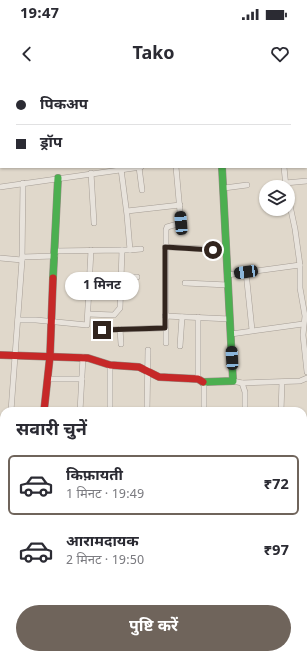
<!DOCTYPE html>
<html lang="hi">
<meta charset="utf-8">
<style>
:root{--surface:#fff;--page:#f2f2f3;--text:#2b2b33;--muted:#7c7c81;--line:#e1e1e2;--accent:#6f645b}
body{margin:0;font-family:Georgia,"Noto Sans Devanagari",serif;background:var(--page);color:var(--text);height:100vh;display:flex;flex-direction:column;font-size:15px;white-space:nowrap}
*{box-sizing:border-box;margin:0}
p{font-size:13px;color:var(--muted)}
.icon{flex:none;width:22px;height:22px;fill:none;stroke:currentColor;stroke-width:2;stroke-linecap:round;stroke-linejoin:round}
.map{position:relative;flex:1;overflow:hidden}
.drawer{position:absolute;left:0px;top:327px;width:307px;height:252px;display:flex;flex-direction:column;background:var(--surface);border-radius:12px 12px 0 0;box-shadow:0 1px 3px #0004}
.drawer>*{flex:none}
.top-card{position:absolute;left:0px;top:0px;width:307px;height:88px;box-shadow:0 1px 3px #0004;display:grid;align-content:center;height:88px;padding:0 16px;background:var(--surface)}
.controls{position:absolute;left:259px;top:100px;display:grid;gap:8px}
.controls a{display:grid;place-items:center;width:36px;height:36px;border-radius:50%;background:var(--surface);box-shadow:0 1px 3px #0004;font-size:20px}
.end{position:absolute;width:18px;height:18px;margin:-9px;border:5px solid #32251e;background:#fff;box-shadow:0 0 0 2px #fff}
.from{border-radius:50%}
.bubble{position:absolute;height:28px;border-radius:14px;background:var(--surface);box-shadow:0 1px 3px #0004;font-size:13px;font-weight:700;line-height:28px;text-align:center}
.car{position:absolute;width:12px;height:24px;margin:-12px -6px;border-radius:5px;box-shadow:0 0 3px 1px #0007;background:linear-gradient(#222 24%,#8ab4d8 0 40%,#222 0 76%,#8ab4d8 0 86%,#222 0)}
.top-card b{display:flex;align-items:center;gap:14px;height:38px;font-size:15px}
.top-card b+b{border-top:1px solid var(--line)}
.top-card i{width:10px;height:10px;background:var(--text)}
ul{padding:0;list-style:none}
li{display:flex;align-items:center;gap:12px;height:60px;margin:0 8px 6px;padding:0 8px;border:2px solid transparent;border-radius:6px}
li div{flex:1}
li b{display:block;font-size:15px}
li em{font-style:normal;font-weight:700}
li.active{border-color:var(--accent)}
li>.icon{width:36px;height:36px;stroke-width:1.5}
h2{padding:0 16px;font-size:18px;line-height:48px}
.cta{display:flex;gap:8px;margin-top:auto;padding:8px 16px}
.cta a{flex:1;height:46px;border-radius:24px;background:var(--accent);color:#fff;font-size:16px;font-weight:700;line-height:46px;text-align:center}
.status{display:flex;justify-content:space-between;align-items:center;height:28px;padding:0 20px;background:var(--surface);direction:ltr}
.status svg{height:11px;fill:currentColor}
header{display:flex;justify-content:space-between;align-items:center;height:52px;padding:0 16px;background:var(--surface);font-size:18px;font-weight:700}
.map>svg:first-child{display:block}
.building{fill:url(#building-hatch);filter:url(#shadow)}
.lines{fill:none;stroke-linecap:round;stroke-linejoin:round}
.lane-casing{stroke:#a59d95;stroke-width:4}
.street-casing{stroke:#a59d95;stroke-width:6}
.fast-casing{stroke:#958d84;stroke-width:8}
.jam-casing{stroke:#958d84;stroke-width:8}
.lane{stroke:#e8e3dc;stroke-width:2.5}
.street{stroke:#e8e3dc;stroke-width:5}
.fast{stroke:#4caf50;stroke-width:7}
.jam{stroke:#c62828;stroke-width:7}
.route{stroke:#32251e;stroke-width:5}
</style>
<div class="status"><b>19:47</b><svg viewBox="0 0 49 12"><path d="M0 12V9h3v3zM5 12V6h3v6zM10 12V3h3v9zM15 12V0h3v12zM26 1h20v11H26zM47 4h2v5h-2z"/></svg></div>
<header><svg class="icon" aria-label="back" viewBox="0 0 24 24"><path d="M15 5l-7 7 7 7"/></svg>Tako<svg class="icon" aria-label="heart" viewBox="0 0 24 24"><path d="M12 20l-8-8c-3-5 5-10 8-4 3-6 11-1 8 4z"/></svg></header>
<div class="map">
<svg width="307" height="579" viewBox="0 0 307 579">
<defs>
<pattern id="building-hatch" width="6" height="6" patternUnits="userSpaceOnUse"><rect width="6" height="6" fill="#c3b6ac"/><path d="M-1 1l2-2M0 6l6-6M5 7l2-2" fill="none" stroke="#a89c94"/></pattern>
<filter id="shadow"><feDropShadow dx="2" dy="-2" stdDeviation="0" flood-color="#0004"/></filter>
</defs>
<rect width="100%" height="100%" fill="#e0d8cb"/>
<rect class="building" x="303" y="358" width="4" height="22"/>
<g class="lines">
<defs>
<polyline id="lane" points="281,579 283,575"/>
<g id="street">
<polyline points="87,1 87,0"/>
<polyline points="150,1 150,0"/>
<polyline points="187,1 188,0"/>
<polyline points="236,1 236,0"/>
<polyline points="0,2 1,2"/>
<polyline points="306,22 307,22"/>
<polyline points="306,53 307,54"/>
<polyline points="0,81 1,81"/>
<polyline points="139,87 142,110"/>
<polyline points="284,87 286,107"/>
<polyline points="121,89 127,135 130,170 122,170"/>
<polyline points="91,93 94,143"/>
<polyline points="285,103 307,101"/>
<polyline points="0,107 141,87"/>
<polyline points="224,108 247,105"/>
<polyline points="288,116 295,149 300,185 300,208 305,236 303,255 307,292"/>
<polyline points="127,131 180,125"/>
<polyline points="165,167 226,170"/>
<polyline points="130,170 141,169"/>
<polyline points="55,171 122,170 120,228 114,235 88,234"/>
<polyline points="22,177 55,176"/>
<polyline points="0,178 22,180"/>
<polyline points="246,192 252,250"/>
<polyline points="227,195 300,185"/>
<polyline points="121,197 137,197"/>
<polyline points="185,203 228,205"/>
<polyline points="165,236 230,239"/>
<polyline points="18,240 36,240 87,245 91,170"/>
<polyline points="120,249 121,264"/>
<polyline points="102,250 165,248"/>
<polyline points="231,254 303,244"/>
<polyline points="166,263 166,150 167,147 181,143 176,87"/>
<polyline points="180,266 182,237"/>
<polyline points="47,299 82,299"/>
<polyline points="198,299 198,237"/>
<polyline points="233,301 242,303 245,312 245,331"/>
<polyline points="242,303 300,301 307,298"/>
<polyline points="11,331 22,180 23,103"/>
<polyline points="80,331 83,277"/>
<polyline points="110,331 110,285"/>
<polyline points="147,331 148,270"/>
<polyline points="204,331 204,302"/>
<polyline points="281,331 282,302"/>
<polyline points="0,360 4,360"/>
<polyline points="0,449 4,449 4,448"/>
<polyline points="303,473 307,473"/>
<polyline points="0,485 4,485"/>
<polyline points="0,536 4,536"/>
<polyline points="0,575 4,575"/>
<polyline points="60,575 60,579"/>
<polyline points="108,575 108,579"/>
<polyline points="151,575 151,579"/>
<polyline points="200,575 200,579"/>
</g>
<g id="fast">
<polyline points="53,198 58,98"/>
<polyline points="203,302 233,301 222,87"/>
</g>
<g id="jam">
<polyline points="0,275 88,278 110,285 139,287 159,297 198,299 203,302"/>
<polyline points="44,331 50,276 53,198"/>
</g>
</defs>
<use href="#lane" class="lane-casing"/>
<use href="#street" class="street-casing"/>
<use href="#fast" class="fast-casing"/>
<use href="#jam" class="jam-casing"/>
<use href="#lane" class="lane"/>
<use href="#street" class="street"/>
<use href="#fast" class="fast"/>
<use href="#jam" class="jam"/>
</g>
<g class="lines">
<polyline class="route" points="102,250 165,248 165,167 213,170"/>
</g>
</svg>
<div class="controls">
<a><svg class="icon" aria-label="layers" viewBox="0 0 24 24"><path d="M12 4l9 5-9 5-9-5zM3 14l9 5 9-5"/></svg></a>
</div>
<i class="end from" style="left:213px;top:170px"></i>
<i class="end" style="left:102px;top:250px"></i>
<div class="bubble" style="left:65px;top:192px;width:74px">1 मिनट</div>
<i class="car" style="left:181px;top:143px;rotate:355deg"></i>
<i class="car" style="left:246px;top:192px;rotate:262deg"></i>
<i class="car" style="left:232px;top:278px;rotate:357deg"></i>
<div class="top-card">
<b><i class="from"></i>पिकअप</b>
<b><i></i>ड्रॉप</b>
</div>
<section class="drawer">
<h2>सवारी चुनें</h2>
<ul>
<li class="active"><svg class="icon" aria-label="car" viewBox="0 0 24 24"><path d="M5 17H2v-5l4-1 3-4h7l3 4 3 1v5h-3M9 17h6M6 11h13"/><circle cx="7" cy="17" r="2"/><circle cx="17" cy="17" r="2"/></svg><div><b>किफ़ायती</b><p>1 मिनट · 19:49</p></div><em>₹72</em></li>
<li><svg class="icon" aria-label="car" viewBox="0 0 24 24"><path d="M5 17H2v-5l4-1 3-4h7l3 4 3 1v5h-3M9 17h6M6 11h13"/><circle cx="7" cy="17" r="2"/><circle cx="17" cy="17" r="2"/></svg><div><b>आरामदायक</b><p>2 मिनट · 19:50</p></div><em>₹97</em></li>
</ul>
<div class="cta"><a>पुष्टि करें</a></div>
</section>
</div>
